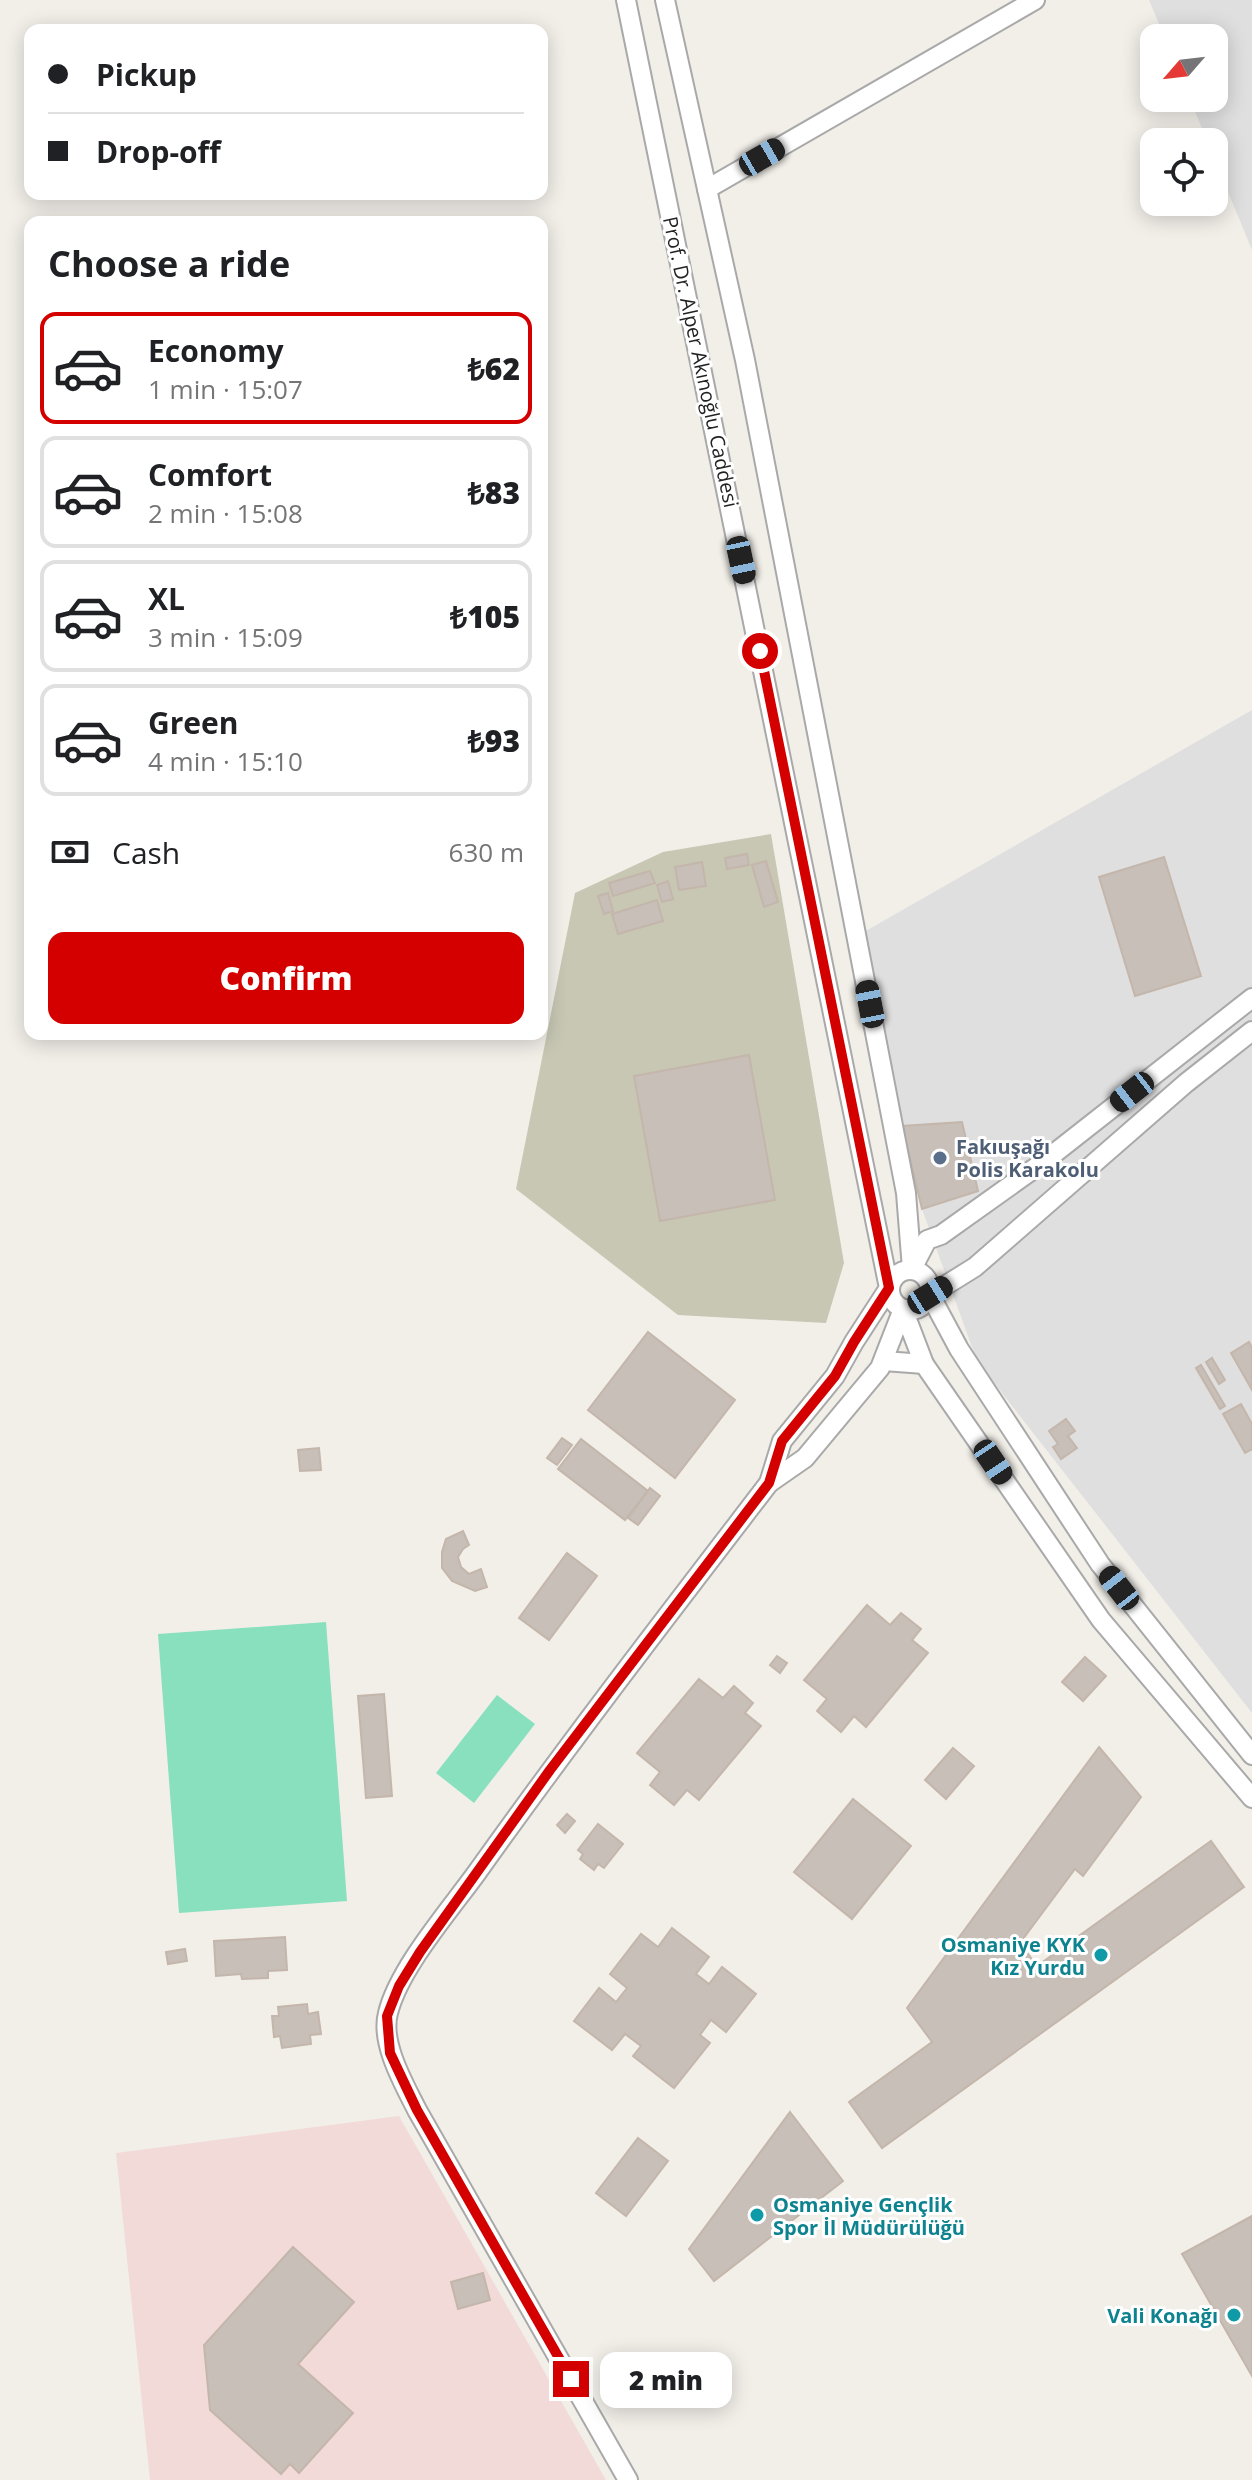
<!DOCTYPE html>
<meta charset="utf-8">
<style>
:root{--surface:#fff;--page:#f2f2f2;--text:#202124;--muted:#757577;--line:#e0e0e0;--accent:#d40000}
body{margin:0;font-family:"Open Sans",sans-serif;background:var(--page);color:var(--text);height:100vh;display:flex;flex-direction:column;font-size:30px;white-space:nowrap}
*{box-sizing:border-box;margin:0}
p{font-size:26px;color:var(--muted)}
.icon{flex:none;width:44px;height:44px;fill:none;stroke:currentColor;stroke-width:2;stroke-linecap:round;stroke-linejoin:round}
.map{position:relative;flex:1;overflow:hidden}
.sheet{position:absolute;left:24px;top:216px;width:524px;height:824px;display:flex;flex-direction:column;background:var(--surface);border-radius:16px;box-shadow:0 4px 20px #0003}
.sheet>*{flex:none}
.guide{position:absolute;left:24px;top:24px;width:524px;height:176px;border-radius:16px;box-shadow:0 4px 20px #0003;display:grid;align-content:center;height:176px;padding:0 24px;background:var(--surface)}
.needle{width:52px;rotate:242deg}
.buttons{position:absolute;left:1140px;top:24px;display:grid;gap:16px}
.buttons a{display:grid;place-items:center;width:88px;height:88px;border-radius:16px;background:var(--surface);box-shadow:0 4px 20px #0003;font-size:40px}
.end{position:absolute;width:36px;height:36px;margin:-18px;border:10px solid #d40000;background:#fff;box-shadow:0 0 0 4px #fff}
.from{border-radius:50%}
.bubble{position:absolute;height:56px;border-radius:16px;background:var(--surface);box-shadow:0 4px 20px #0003;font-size:26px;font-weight:800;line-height:56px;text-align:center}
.car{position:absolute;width:24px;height:48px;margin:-24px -12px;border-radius:10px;box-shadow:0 0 6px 2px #0007;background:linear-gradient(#222 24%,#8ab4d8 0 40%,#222 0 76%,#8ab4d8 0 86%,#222 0)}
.guide b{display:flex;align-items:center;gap:28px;height:76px;font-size:30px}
.guide b+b{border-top:2px solid var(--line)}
.guide i{width:20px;height:20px;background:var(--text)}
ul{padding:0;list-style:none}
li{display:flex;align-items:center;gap:24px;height:112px;margin:0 16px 12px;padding:0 8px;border:4px solid var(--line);border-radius:16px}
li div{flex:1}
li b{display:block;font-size:30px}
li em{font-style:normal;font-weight:800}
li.on{border-color:var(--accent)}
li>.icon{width:72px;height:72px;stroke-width:1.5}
h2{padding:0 24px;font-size:36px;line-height:96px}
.pay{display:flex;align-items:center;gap:20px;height:88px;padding:0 24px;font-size:30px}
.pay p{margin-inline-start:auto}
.button{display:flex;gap:16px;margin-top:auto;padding:16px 24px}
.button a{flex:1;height:92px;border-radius:16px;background:var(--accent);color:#fff;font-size:32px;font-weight:800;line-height:92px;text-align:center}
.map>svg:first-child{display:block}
.residential{fill:#e0dfdf}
.commercial{fill:#f2dad9}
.construction{fill:#c7c7b4}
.pitch{fill:#88e0be}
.building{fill:#c7bfb8;stroke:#c4b6ab;stroke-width:2}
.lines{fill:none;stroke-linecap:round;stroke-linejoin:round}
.minor-casing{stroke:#a9a9a9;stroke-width:22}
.minor{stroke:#fff;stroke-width:18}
.route{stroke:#d40000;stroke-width:10}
.service-dot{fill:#5c6f8a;stroke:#fff;stroke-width:3}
.culture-dot{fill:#0f9aa8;stroke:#fff;stroke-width:3}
.labels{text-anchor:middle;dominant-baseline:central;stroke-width:6;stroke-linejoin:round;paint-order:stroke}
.street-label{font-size:20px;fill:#222;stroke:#fff}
.service-label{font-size:20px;font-weight:bold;fill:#4e5e75;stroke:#fff;text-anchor:start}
.culture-label{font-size:20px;font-weight:bold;fill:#0d838f;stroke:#fff;text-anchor:end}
</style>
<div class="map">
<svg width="1252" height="2480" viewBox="0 0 1252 2480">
<rect width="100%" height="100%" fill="#f2efe9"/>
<g class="residential">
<polygon points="1149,0 1252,0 1252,250 1214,158 1214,142 1208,142 1189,98 1214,98 1214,38 1165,38"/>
<polygon points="1252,710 1252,1713 977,1361 922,1209 857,936"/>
</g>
<polygon class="commercial" points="399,2116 606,2480 150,2480 116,2153"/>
<polygon class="construction" points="771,834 844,1263 826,1323 678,1315 516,1189 575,893 663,852"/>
<g class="pitch">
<polygon points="326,1622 347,1901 179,1913 158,1634"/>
<polygon points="497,1695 535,1724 474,1803 436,1773"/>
</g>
<g class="building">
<polygon points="747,854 749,865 727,869 725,858"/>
<polygon points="1164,857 1201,976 1135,996 1099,877"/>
<polygon points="766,861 778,902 764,907 752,865"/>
<polygon points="702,862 706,886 679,890 675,867"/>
<polygon points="650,871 655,883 613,896 609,883"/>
<polygon points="668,881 673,899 662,902 657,885"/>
<polygon points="608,893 613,911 604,914 598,896"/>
<polygon points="657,900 663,921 618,934 612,914"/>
<polygon points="749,1055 775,1200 660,1221 634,1076"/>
<polygon points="962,1122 978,1191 922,1209 902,1126"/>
<polygon points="648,1332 735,1400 675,1478 588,1410"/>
<polygon points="1249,1342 1252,1348 1252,1390 1231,1353"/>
<polygon points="1212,1358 1225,1380 1219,1384 1206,1362"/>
<polygon points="1201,1365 1225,1406 1220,1409 1196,1368"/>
<polygon points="1241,1404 1252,1424 1252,1449 1245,1453 1223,1414"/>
<polygon points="1066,1419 1075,1431 1068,1436 1077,1448 1061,1459 1053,1447 1058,1444 1049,1431"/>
<polygon points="562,1438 572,1445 557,1465 547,1458"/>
<polygon points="581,1439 648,1491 625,1520 558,1469"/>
<polygon points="319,1448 321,1470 300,1471 298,1450"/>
<polygon points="650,1488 660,1496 638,1525 628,1518"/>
<polygon points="463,1531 469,1545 463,1549 458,1557 461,1567 469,1574 481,1569 487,1587 475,1591 452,1581 442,1568 442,1552 446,1539"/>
<polygon points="567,1553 597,1576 549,1640 519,1618"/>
<polygon points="867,1605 890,1625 901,1613 921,1629 912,1640 928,1653 866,1727 854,1716 841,1732 817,1711 827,1699 804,1680"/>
<polygon points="777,1656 787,1663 780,1673 770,1665"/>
<polygon points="1085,1657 1106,1676 1083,1701 1062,1682"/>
<polygon points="699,1679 723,1698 734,1686 753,1703 745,1713 761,1726 699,1800 687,1790 674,1805 650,1785 660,1772 637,1753"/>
<polygon points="384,1694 392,1796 366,1798 358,1696"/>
<polygon points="1099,1747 1141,1797 1083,1876 1075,1869 1020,1943 1037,1966 1211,1841 1244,1887 882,2148 849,2102 932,2042 907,2008"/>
<polygon points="953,1748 974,1766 946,1799 925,1780"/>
<polygon points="853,1799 911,1846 852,1919 794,1872"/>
<polygon points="567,1814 575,1821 565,1833 557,1825"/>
<polygon points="598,1824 623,1844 604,1868 598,1864 594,1870 580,1859 583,1854 578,1850"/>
<polygon points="672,1928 709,1957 696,1974 709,1984 722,1967 756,1994 726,2032 711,2020 700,2035 710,2043 674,2088 633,2056 641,2046 625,2034 612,2050 574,2021 599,1988 616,2002 627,1988 610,1974 641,1934 658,1947"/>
<polygon points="285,1937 287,1970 268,1971 268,1978 242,1979 241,1974 216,1976 214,1941"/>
<polygon points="185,1949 187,1961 168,1964 166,1952"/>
<polygon points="307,2004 308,2014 318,2012 321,2034 310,2035 311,2044 282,2048 280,2036 274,2037 272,2016 279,2016 278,2007"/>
<polygon points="790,2112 843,2181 714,2281 689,2249"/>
<polygon points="638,2138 668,2161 626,2216 596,2193"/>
<polygon points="1252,2216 1252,2376 1182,2254"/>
<polygon points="293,2247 354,2302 298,2364 353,2413 299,2473 290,2464 281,2474 210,2410 204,2345"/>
<polygon points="483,2273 490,2300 458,2309 451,2282"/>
</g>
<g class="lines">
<defs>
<g id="minor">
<polyline points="626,0 889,1288 854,1342 835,1376 782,1441 769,1483"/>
<polyline points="665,0 745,360 906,1193 912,1269"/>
<polyline points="707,189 1035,0"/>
<polyline points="1252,1031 1186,1083 975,1267 930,1295 959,1349 1100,1564 1252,1755"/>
<polyline points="913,1267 927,1240 941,1235 1042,1163 1252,998"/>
<circle cx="910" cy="1290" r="20"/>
<polyline points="903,1309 924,1364 1101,1620 1252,1798"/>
<polyline points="884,1361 924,1364"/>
<path d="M628,2480L417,2110C404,2084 380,2043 388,2013C399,1968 450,1910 478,1871C572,1739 671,1611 769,1483L805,1458L880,1368L903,1309"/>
</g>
</defs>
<use href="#minor" class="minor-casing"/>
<use href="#minor" class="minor"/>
</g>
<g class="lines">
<polyline class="route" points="571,2379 417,2110 390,2053 387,2016 399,1986 420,1952 550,1770 769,1483 782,1441 835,1376 854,1342 889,1288 760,651"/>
</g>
<circle class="service-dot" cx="940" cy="1158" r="8"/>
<g class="culture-dot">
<circle cx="1101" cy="1955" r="8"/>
<circle cx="757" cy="2215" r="8"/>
<circle cx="1234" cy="2315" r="8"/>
</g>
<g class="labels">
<g class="street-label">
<text transform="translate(701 362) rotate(78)">Prof. Dr. Alper Akınoğlu Caddesi</text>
</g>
<g class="service-label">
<text x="956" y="1146">Fakıuşağı<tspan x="956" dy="23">Polis Karakolu</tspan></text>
</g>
<g class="culture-label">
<text x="1085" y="1944">Osmaniye KYK<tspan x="1085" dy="23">Kız Yurdu</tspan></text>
<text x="773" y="2204" text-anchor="start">Osmaniye Gençlik<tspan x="773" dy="23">Spor İl Müdürülüğü</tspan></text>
<text x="1218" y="2315">Vali Konağı</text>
</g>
</g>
</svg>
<div class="buttons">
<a><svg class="needle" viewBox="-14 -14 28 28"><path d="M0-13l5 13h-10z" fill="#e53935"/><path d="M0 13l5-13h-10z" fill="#757577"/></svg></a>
<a><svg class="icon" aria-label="locate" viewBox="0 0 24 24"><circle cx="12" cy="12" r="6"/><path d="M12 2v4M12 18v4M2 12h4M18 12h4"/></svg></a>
</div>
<i class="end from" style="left:760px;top:651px"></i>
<i class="end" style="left:571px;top:2379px"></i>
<div class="bubble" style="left:600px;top:2352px;width:132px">2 min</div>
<i class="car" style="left:762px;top:157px;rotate:60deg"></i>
<i class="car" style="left:741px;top:560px;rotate:168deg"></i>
<i class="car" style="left:870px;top:1004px;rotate:349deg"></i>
<i class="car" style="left:1132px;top:1092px;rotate:232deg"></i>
<i class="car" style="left:930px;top:1295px;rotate:58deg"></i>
<i class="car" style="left:993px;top:1462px;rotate:146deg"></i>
<i class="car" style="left:1119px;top:1588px;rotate:322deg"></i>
<div class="guide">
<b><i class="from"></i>Pickup</b>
<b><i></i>Drop-off</b>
</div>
<section class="sheet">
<h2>Choose a ride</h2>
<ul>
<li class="on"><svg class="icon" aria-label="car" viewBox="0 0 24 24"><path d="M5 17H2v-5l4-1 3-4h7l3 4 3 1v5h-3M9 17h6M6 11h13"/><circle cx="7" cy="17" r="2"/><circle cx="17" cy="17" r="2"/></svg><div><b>Economy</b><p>1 min · 15:07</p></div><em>₺62</em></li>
<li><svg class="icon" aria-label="car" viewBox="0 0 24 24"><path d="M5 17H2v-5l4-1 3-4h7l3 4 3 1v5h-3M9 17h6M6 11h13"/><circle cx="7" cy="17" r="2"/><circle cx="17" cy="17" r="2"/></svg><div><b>Comfort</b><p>2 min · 15:08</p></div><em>₺83</em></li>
<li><svg class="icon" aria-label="car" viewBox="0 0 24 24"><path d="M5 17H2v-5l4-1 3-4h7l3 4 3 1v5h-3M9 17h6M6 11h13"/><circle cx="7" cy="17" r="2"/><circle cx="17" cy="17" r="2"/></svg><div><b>XL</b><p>3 min · 15:09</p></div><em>₺105</em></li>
<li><svg class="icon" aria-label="car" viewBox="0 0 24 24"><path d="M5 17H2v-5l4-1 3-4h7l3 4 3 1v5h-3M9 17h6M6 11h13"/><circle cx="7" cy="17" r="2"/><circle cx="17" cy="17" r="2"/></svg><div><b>Green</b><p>4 min · 15:10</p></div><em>₺93</em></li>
</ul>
<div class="pay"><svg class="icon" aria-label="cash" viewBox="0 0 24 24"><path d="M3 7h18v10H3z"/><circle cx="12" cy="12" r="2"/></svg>Cash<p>630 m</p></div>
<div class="button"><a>Confirm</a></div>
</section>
</div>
